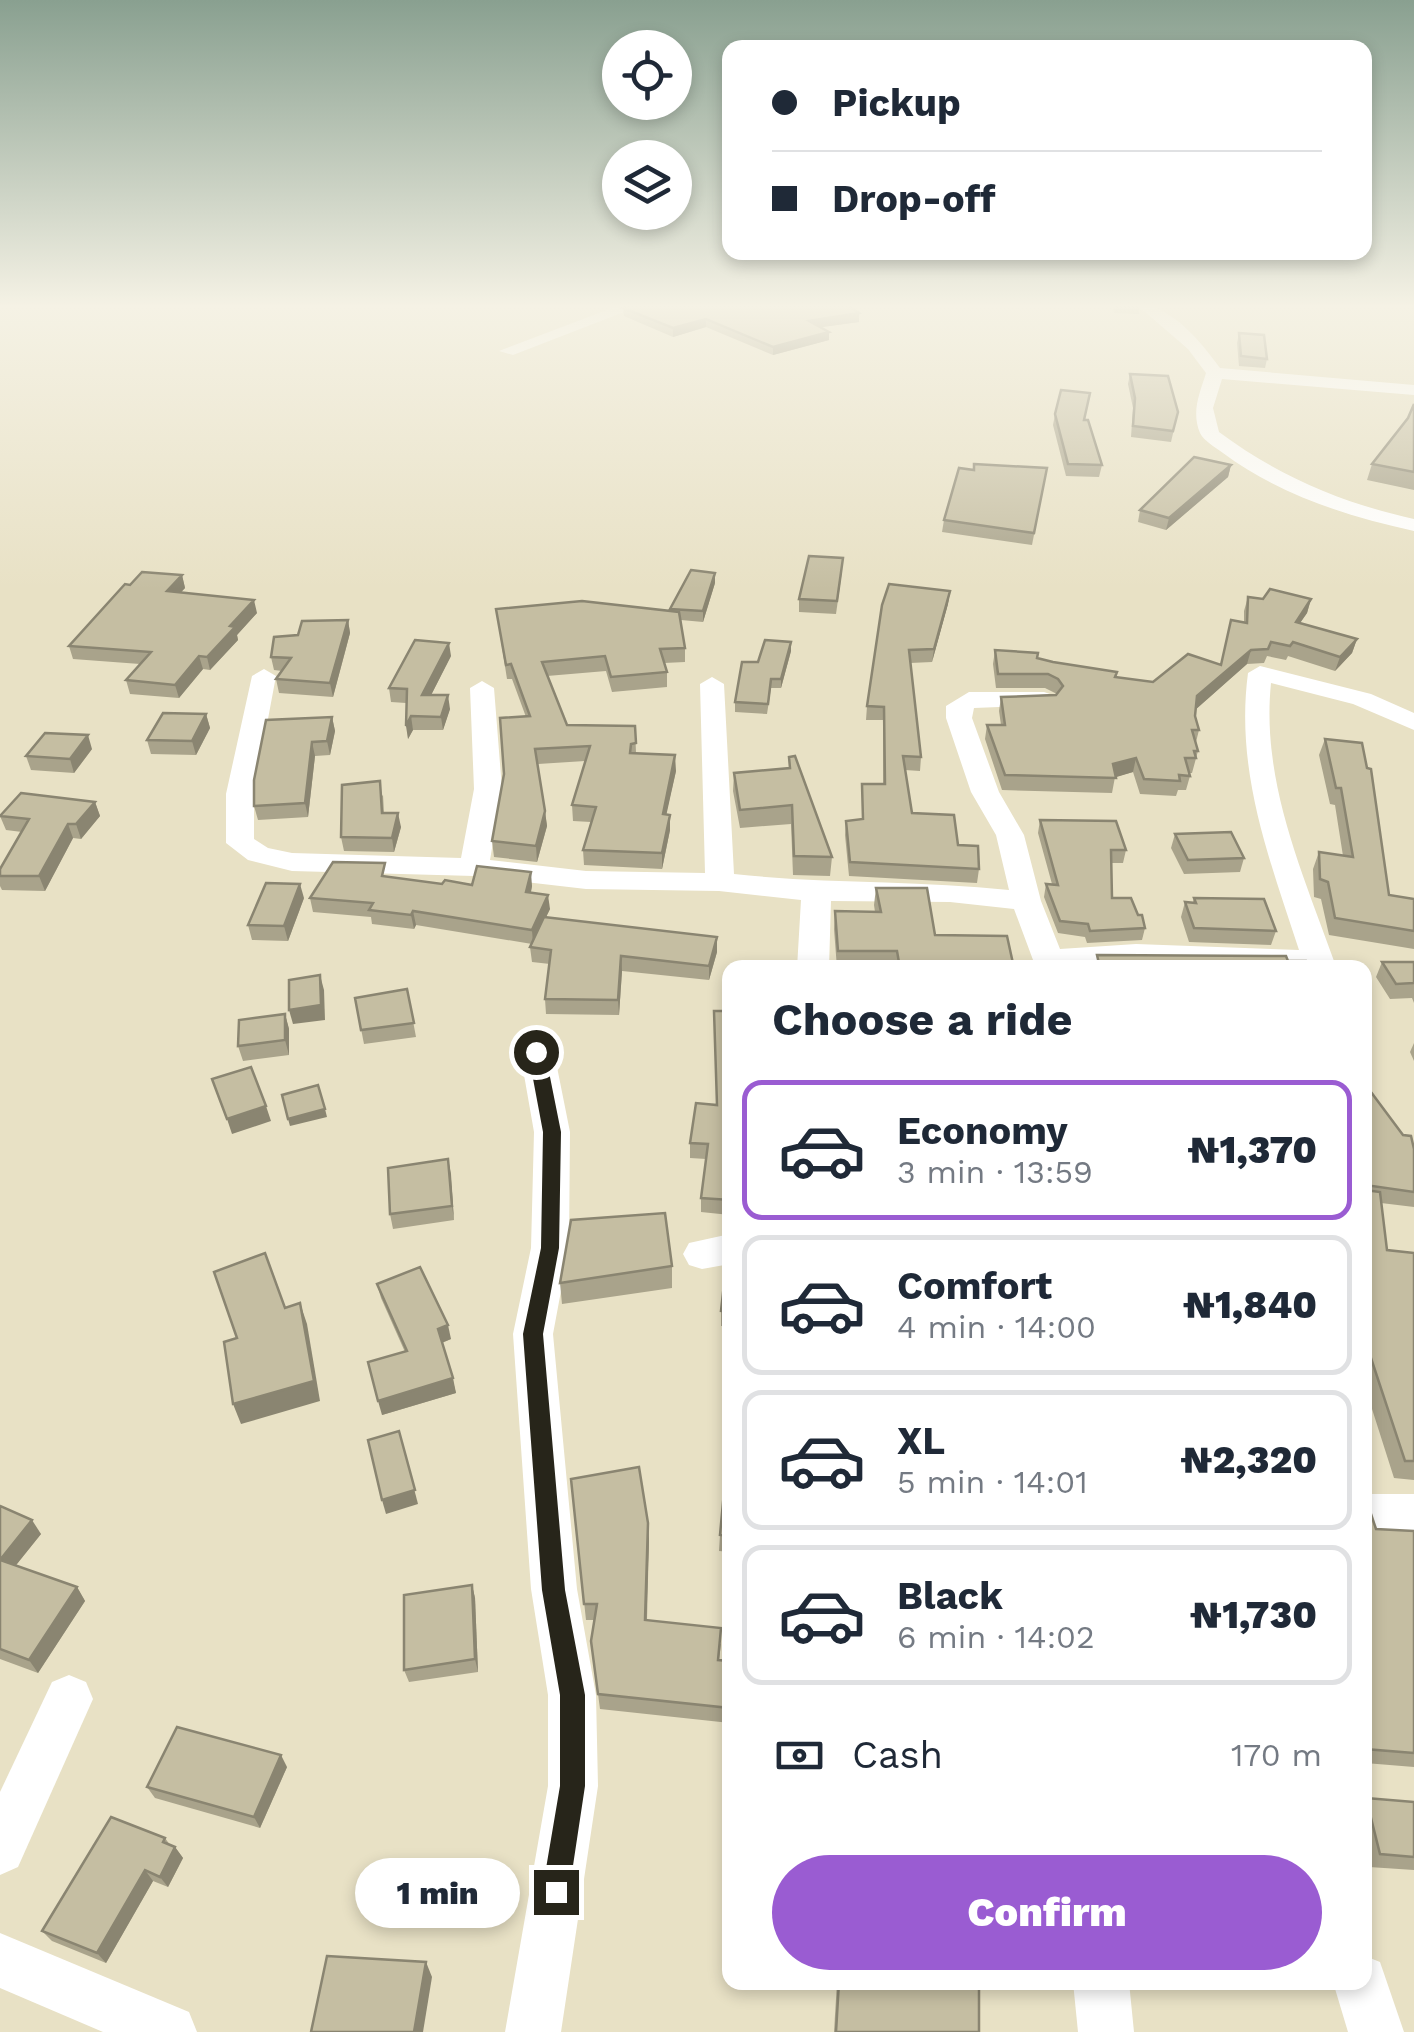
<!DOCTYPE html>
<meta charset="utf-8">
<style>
:root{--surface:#fff;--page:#f6f6f7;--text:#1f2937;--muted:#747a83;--line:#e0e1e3;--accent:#9a5cd2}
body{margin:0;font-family:"Work Sans",sans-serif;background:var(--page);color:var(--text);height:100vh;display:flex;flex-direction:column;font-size:38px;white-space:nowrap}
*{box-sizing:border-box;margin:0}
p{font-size:32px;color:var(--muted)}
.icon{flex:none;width:55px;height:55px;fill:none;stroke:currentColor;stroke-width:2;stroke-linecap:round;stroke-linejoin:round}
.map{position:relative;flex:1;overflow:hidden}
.side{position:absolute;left:722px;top:960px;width:650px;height:1030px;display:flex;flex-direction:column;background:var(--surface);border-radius:20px;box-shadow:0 5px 15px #0003}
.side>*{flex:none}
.banner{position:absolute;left:722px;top:40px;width:650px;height:220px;border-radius:20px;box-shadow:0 5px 15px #0003;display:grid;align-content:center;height:220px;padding:0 50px;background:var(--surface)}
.fabs{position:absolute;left:602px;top:30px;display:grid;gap:20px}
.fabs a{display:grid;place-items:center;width:90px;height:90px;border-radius:50%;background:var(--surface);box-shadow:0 5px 15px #0003;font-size:50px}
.end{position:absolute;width:45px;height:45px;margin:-22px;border:12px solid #27251a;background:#fff;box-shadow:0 0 0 5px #fff}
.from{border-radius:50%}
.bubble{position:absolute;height:70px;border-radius:35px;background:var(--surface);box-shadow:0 5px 15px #0003;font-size:32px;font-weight:800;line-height:70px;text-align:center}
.banner b{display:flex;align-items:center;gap:35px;height:95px;font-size:38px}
.banner b+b{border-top:2px solid var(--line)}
.banner i{width:25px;height:25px;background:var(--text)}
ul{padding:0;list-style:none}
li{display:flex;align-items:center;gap:30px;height:140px;margin:0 20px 15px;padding:0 30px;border:5px solid var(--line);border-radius:20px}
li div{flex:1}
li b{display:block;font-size:38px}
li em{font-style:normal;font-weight:800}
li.on{border-color:var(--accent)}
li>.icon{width:90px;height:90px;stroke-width:1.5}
h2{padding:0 50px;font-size:45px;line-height:120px}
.pay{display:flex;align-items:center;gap:25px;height:110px;padding:0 50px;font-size:38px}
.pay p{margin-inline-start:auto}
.action{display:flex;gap:20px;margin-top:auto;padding:20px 50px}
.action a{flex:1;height:115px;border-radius:60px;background:var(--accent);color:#fff;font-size:40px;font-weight:800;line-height:115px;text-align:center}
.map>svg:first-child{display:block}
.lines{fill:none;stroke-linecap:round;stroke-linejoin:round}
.minor{fill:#fff;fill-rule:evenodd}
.wall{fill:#a9a38b}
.shaded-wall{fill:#8a8571}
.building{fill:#c5bea2;stroke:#8a8571;stroke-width:2.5}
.route{fill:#27251a}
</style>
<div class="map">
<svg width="1414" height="2032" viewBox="0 0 1414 2032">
<rect width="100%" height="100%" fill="#e8e1c5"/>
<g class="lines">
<g class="minor">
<polygon points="620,305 642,305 513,355 499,351"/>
<path d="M1137,305C1171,304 1201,342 1220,368L1414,385V395L1222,379L1213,408L1219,432C1278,476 1342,503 1414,519V531C1346,516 1280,495 1223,453C1215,447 1204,441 1200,433C1191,411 1200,393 1206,373L1188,349Z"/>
<path d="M1260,666L1371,694L1414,713V730L1353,704L1271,683C1261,781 1302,871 1334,961L1329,968L1136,964L1036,968L1014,909L950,902L831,901L829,968H797L801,900L719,891L586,889L474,876L292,871L248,860L226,843V794L252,676L264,669L276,676L254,794V839L268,848L292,853L461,858L474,789L470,688L482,681L494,688L502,789L490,860L586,871L705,873L700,684L712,677L724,684L734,874C826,884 917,880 1009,890L996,835L971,792L946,718V706L969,692H1044L1053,695L1057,700L1053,705L974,708L972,718L999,792L1024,835L1041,901L1060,949L1136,944L1299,950C1269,858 1235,771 1248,673Z"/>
<polygon points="537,1040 549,1044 554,1052 570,1132 569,1248 553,1334 577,1589 596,1695 598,1786 561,2032 505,2032 548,1786 548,1695 531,1589 513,1334 531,1248 534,1132 520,1052 525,1044"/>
<polygon points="730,1234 730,1264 702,1269 689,1265 683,1254 689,1243"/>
<rect x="1365" y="1494" width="49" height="42"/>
<polygon points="69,1675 86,1682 93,1699 18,1867 0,1875 0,1792 52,1682"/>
<polygon points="0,1933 189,2012 197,2032 103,2032 0,1988"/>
<polygon points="1365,1956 1380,1962 1404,2032 1348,2032 1333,1982 1365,1982"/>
<polygon points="1073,1982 1129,1982 1134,2032 1078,2032"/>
</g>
</g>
<g class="wall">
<polygon points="632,305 857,305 850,307 859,313 859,322 821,327 829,340 773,355 706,327 673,337 624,316 623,308"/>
<polygon points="1113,305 1139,305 1139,314 1114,313"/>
<polygon points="1239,333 1267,359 1265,368 1239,366 1237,343"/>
<polygon points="1130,374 1178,412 1171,442 1131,437 1133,408 1128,384"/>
<polygon points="1414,404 1414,490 1367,480 1372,464 1408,418"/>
<polygon points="1055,414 1085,420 1102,465 1099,477 1066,476 1053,425"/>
<polygon points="1231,465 1228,477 1166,530 1138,522 1140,510"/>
<polygon points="1047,468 1032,545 942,532 944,520 974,470"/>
<polygon points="842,571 836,614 799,612 799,599"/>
<polygon points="182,575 185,588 181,592 257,613 237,635 238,640 210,670 203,669 179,698 130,694 126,680 140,664 73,659 69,646 130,585"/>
<polygon points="715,583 703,622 681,620 685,648 685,662 664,663 667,672 667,687 612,692 606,671 547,676 567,725 635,726 636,753 676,771 666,814 670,830 662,869 584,865 583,850 591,822 573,821 572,805 585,761 538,764 547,826 537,862 494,857 492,841 526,717 512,679 507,679 496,609 670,611 670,609"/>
<polygon points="950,591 948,604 932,662 910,663 921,757 920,771 905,770 912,813 958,845 979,869 977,883 849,876 845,835 846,821 862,819 862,784 883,784 883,720 866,720 867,706"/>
<polygon points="1248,597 1263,599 1311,599 1307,613 1300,623 1357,639 1352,653 1335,671 1288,656 1286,660 1267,656 1264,663 1247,664 1196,709 1195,716 1199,730 1196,742 1198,751 1192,773 1189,773 1190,776 1186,790 1178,790 1176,796 1140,794 1133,772 1115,777 1112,793 1002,790 985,739 987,725 1001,725 999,711 1001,697 1057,694 1045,688 996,688 993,664 995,650 1115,677 1153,682 1220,665 1244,623 1244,611"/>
<polygon points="348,620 350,633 333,697 279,693 276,679 282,671 274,670 271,657"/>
<polygon points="791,651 781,688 771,688 767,714 735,712 735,702 758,662"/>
<polygon points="451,656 431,695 450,709 443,730 413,730 408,739 406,703 391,702 389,688"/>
<polygon points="206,714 210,728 196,755 151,754 147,740"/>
<polygon points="332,717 335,731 330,755 315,756 308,817 258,820 254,806"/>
<polygon points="1325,739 1389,895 1414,899 1414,949 1329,935 1321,899 1314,897 1313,869 1319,852 1343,856 1335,805 1330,804 1319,755"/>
<polygon points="92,749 74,773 31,770 26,756"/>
<polygon points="789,757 832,857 830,876 793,875 791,824 740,828 733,791 734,773 789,768"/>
<polygon points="383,795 384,813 401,827 394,852 344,851 341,837"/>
<polygon points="95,802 100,816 81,839 73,838 45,891 2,890 0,886 0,869 22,832 6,830 0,816"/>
<polygon points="1040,820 1126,850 1123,863 1111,863 1112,898 1145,928 1142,940 1087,943 1085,937 1058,933 1044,897 1046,884 1052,884 1038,833"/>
<polygon points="1175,834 1244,858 1240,872 1184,874 1171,848"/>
<polygon points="388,877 442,884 532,886 531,892 550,909 546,917 717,952 709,980 622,971 619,1015 546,1014 545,999 550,964 532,962 530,947 532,944 416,925 414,929 372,924 371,917 313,912 310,898"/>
<polygon points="876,888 935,935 1014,968 837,968 834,929 835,911 875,912 874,905"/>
<polygon points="304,898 288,941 252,940 248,925"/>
<polygon points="1194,898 1276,931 1271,945 1189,942 1181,917 1185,902 1193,902"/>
<polygon points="1382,962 1414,962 1414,1003 1412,998 1390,999 1376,977"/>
<polygon points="407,989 416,1037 364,1044 355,998"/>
<polygon points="730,1011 730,1215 701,1212 701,1198 706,1159 690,1158 690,1143 716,1105"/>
<polygon points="285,1014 289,1029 289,1055 243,1061 238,1046"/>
<polygon points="1414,1043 1414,1061 1410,1052"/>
<polygon points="1365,1084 1414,1149 1414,1207 1381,1203 1387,1250 1414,1253 1414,1480 1394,1478 1365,1387"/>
<polygon points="448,1159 454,1220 393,1229 390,1214"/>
<polygon points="672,1266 672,1288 562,1304 560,1283"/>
<polygon points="730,1266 730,1327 721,1326 721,1311"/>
<polygon points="377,1284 451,1339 442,1343 456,1393 382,1415 405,1352 381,1298"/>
<polygon points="571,1479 649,1539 647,1620 721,1644 719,1660 730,1661 730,1723 600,1709 591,1641 595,1620 586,1620"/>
<polygon points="730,1481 730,1552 719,1551 720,1535"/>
<polygon points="1365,1496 1376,1529 1414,1531 1414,1767 1365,1763"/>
<polygon points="0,1506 41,1534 15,1566 77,1587 85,1601 38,1673 0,1659"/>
<polygon points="472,1585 475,1598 478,1672 409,1682 404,1670"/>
<polygon points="287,1767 260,1828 155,1798 147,1787"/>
<polygon points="1366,1798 1414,1802 1414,1870 1369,1867 1365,1851"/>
<polygon points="165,1838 170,1845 175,1847 183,1858 168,1887 153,1881 106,1963 52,1941 42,1931"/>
<polygon points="837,1982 979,1982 979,2032 834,2032"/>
</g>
<g class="shaded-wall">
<polygon points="859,313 859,322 808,329 809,321"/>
<polygon points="706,319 706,327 673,337 673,328"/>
<polygon points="829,332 829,340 773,355 773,347"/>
<polygon points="1231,465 1228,477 1166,530 1169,518"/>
<polygon points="715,573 715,583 703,622 703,611"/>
<polygon points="182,575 185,588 170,604 167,591"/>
<polygon points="950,591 948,604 932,662 934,649"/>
<polygon points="1311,599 1307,613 1291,636 1296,622"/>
<polygon points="254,600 257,613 237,635 238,640 210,670 207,657 230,626"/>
<polygon points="348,620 350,633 333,697 330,683"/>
<polygon points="1357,639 1352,653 1335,671 1340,657"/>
<polygon points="791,642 791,651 781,688 781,679"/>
<polygon points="449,643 451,656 424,709 422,695"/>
<polygon points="1251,650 1247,664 1194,711 1197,696"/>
<polygon points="199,656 203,669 179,698 175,685"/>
<polygon points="448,695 450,709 443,730 441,717"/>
<polygon points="206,714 210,728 196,755 192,741"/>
<polygon points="411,716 413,730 408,739 406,726"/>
<polygon points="332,717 335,731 330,755 327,741"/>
<polygon points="88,735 92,749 74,773 70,759"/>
<polygon points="312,742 315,756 308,817 305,803"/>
<polygon points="675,755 676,771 663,830 663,814"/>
<polygon points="1136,758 1133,772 1110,779 1113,764"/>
<polygon points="95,802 100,816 81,839 76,824"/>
<polygon points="545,811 547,826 537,862 536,846"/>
<polygon points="398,813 401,827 394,852 392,838"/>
<polygon points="670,815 670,830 662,869 662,853"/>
<polygon points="68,824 73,838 45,891 39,876"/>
<polygon points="531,872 532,886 528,906 526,892"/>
<polygon points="300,884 304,898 288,941 284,926"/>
<polygon points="548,895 550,909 533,944 532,930"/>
<polygon points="413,911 416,925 414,929 411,915"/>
<polygon points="717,937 717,952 709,980 709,966"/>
<polygon points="621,956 622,971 619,1015 618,1000"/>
<polygon points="320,975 324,990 325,1020 293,1024 289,1010"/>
<polygon points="285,1014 289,1029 289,1055 285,1040"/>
<polygon points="266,1106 271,1121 232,1134 227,1119"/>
<polygon points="325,1109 327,1117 290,1126 288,1119"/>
<polygon points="448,1159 451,1174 454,1220 452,1206"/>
<polygon points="300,1303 307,1324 320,1401 241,1424 233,1404"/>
<polygon points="448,1325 451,1339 441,1343 438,1329"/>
<polygon points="453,1378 456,1393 382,1415 378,1401"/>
<polygon points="399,1431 418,1504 386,1514 382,1500"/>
<polygon points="32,1520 41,1534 9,1574 0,1560"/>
<polygon points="648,1523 649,1539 646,1636 645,1620"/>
<polygon points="472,1585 475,1598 478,1672 475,1659"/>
<polygon points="77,1587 85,1601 38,1673 29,1660"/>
<polygon points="281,1755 287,1767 260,1828 254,1817"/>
<polygon points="175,1847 183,1858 168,1887 160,1877"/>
<polygon points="145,1870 153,1881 106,1963 97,1953"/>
<polygon points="426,1962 432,1977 423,2032 414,2032"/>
</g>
<g class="building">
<polygon points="632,305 847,305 859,313 809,321 829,332 773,347 706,319 673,328 623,308"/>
<polygon points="1239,333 1264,335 1267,359 1241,356"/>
<polygon points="1130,374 1168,376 1178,412 1173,431 1133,426 1135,398"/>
<polygon points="1061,390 1090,393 1084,420 1088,420 1102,465 1068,464 1055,414"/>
<polygon points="1414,404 1414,472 1372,464 1408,418"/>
<polygon points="1194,457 1231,465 1169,518 1140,510"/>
<polygon points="974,464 1047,468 1034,533 944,520 959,468 974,470"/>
<polygon points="809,556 843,558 837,601 799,599"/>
<polygon points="691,570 715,573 703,611 670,609"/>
<polygon points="142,572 182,575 167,591 254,600 230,626 235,627 207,657 199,656 175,685 126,680 151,652 69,646 125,584 130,585"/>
<polygon points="889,584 950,591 934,649 909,650 921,757 903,756 912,813 954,815 958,845 978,846 979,869 850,862 846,821 863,819 862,784 885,784 884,707 867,706 882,605"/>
<polygon points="1270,589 1311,599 1296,622 1357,639 1340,657 1293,642 1290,646 1271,642 1268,649 1251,650 1197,696 1195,716 1199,730 1192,730 1198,751 1194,751 1196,758 1185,758 1190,776 1179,775 1180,781 1144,779 1136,758 1113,764 1116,778 1005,775 987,725 1005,725 1001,697 1056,695 1063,686 1058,679 1048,674 998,674 995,650 1038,653 1037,658 1053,662 1117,672 1115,677 1153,682 1188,654 1221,665 1231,620 1247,623 1248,597 1263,599"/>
<polygon points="582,601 679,612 685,648 660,649 667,672 611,677 605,656 542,662 567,725 635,726 636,743 631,744 630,753 675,755 663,814 670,815 662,853 583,850 596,807 572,805 590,746 535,749 545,811 536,846 492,841 504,774 500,718 530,716 511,664 506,665 496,609"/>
<polygon points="348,620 330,683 276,679 291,658 271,657 274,637 298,635 302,621"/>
<polygon points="415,640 449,643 422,695 448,695 441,717 411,716 406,726 407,689 389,688"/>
<polygon points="765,640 791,642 781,679 771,679 768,704 735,702 742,662 758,662"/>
<polygon points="163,713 206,714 192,741 147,740"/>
<polygon points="332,717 327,741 312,742 305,803 254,806 254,780 266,720"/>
<polygon points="45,733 88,735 70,759 26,756"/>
<polygon points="1325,739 1362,743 1367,768 1371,769 1389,895 1414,899 1414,931 1335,918 1328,882 1320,879 1319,852 1353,857 1341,788 1336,788"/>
<polygon points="795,756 832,857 794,856 792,805 740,810 734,773 790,768 789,757"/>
<polygon points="380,781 382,813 398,813 392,838 341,837 342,785"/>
<polygon points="21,793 95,802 76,824 68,824 39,876 0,876 0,869 29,819 0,816"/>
<polygon points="1040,820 1116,821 1126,850 1111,850 1112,898 1131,898 1138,915 1142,915 1145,928 1090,931 1088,924 1060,921 1046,884 1058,885"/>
<polygon points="1231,832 1244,858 1188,860 1175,834"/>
<polygon points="333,862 385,863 382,876 442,884 445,880 472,885 477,866 531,872 526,892 548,895 532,930 413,911 411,915 369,910 373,903 310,898"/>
<polygon points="266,883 300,884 284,926 248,925"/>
<polygon points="876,888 927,888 935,935 1007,936 1014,968 900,968 897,951 838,951 835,911 881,912"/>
<polygon points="1194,898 1264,899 1276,931 1194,928 1185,902 1196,903"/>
<polygon points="544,917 717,937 709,966 621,956 618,1000 545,999 551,950 530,947"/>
<polygon points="1097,955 1286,956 1288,961 1306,961 1309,968 1199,968 1197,966 1194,968 1100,968"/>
<polygon points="1382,962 1414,962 1414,983 1396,984"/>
<polygon points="320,975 321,1005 289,1010 289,980"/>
<polygon points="407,989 414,1023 361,1030 355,998"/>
<polygon points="714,1011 730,1011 730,1200 701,1198 708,1144 690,1143 696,1103 717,1105"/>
<polygon points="285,1014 285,1040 238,1046 239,1020"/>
<polygon points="251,1067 266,1106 227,1119 212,1079"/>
<polygon points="1365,1084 1403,1135 1411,1136 1414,1149 1414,1192 1365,1185"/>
<polygon points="318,1085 325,1109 288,1119 282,1095"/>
<polygon points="448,1159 452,1206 390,1214 388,1168"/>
<polygon points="1365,1190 1380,1192 1387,1250 1414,1253 1414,1461 1405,1461 1365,1340"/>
<polygon points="665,1213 672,1266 560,1283 571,1220"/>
<polygon points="265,1253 285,1308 300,1303 314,1381 233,1404 224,1342 237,1338 214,1272"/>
<polygon points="726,1266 730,1266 730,1312 721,1311"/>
<polygon points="420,1267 448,1325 438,1329 453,1378 378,1401 368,1362 407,1351 377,1284"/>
<polygon points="399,1431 415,1490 382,1500 368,1440"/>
<polygon points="639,1467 648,1523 645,1620 721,1628 718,1660 730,1661 730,1708 598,1694 591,1641 597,1604 584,1604 571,1479"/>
<polygon points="725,1481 730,1481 730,1536 720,1535"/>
<polygon points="1365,1496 1376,1529 1414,1531 1414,1753 1365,1749"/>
<polygon points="0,1506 32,1520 0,1560"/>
<polygon points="0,1560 77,1587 29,1660 0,1649"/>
<polygon points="472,1585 475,1659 404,1670 404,1595"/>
<polygon points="177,1727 281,1755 254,1817 147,1787"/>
<polygon points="1366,1798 1414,1802 1414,1857 1380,1854"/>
<polygon points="111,1817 165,1838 163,1842 175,1847 160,1877 145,1870 97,1953 42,1931"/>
<polygon points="327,1956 426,1962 414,2032 311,2032"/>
<polygon points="839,1982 979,1982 979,2032 836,2032"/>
</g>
<linearGradient id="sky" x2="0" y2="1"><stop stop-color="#89a090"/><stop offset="0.52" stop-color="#f5f2e5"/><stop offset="1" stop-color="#f5f2e5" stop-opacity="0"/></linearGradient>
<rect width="1414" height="589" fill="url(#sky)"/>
<polygon class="route" points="536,1047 545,1052 561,1132 559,1248 543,1334 565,1590 585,1695 585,1786 569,1892 565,1901 556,1905 546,1901 542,1892 560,1786 560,1695 542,1590 523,1334 541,1248 543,1132 528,1052"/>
</svg>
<div class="fabs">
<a><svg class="icon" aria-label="locate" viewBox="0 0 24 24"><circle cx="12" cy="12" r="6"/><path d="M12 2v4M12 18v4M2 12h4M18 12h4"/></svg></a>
<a><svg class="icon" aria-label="layers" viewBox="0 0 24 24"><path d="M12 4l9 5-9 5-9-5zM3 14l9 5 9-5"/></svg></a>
</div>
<i class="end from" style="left:536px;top:1052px"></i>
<i class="end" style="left:556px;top:1892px"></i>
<div class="bubble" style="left:355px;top:1858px;width:165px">1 min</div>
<div class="banner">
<b><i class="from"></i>Pickup</b>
<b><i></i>Drop-off</b>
</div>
<section class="side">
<h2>Choose a ride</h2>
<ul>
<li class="on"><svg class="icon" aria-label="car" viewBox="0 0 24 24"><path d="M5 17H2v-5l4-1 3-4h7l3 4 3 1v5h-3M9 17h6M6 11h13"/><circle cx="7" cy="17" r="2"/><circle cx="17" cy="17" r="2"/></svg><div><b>Economy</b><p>3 min · 13:59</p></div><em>₦1,370</em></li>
<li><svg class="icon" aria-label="car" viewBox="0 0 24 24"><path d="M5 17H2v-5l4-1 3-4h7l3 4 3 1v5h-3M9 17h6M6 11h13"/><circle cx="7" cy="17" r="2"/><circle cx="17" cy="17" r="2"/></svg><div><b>Comfort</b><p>4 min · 14:00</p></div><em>₦1,840</em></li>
<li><svg class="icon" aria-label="car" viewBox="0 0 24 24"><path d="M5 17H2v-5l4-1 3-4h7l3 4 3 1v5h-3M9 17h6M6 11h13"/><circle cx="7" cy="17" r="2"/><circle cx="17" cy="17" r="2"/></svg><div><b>XL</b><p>5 min · 14:01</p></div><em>₦2,320</em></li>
<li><svg class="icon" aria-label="car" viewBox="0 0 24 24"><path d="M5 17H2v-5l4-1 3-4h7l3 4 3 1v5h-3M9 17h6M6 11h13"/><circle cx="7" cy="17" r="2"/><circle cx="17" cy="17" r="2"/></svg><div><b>Black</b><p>6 min · 14:02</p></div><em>₦1,730</em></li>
</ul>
<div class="pay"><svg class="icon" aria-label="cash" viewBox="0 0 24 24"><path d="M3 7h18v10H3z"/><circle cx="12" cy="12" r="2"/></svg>Cash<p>170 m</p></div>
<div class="action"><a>Confirm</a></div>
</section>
</div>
